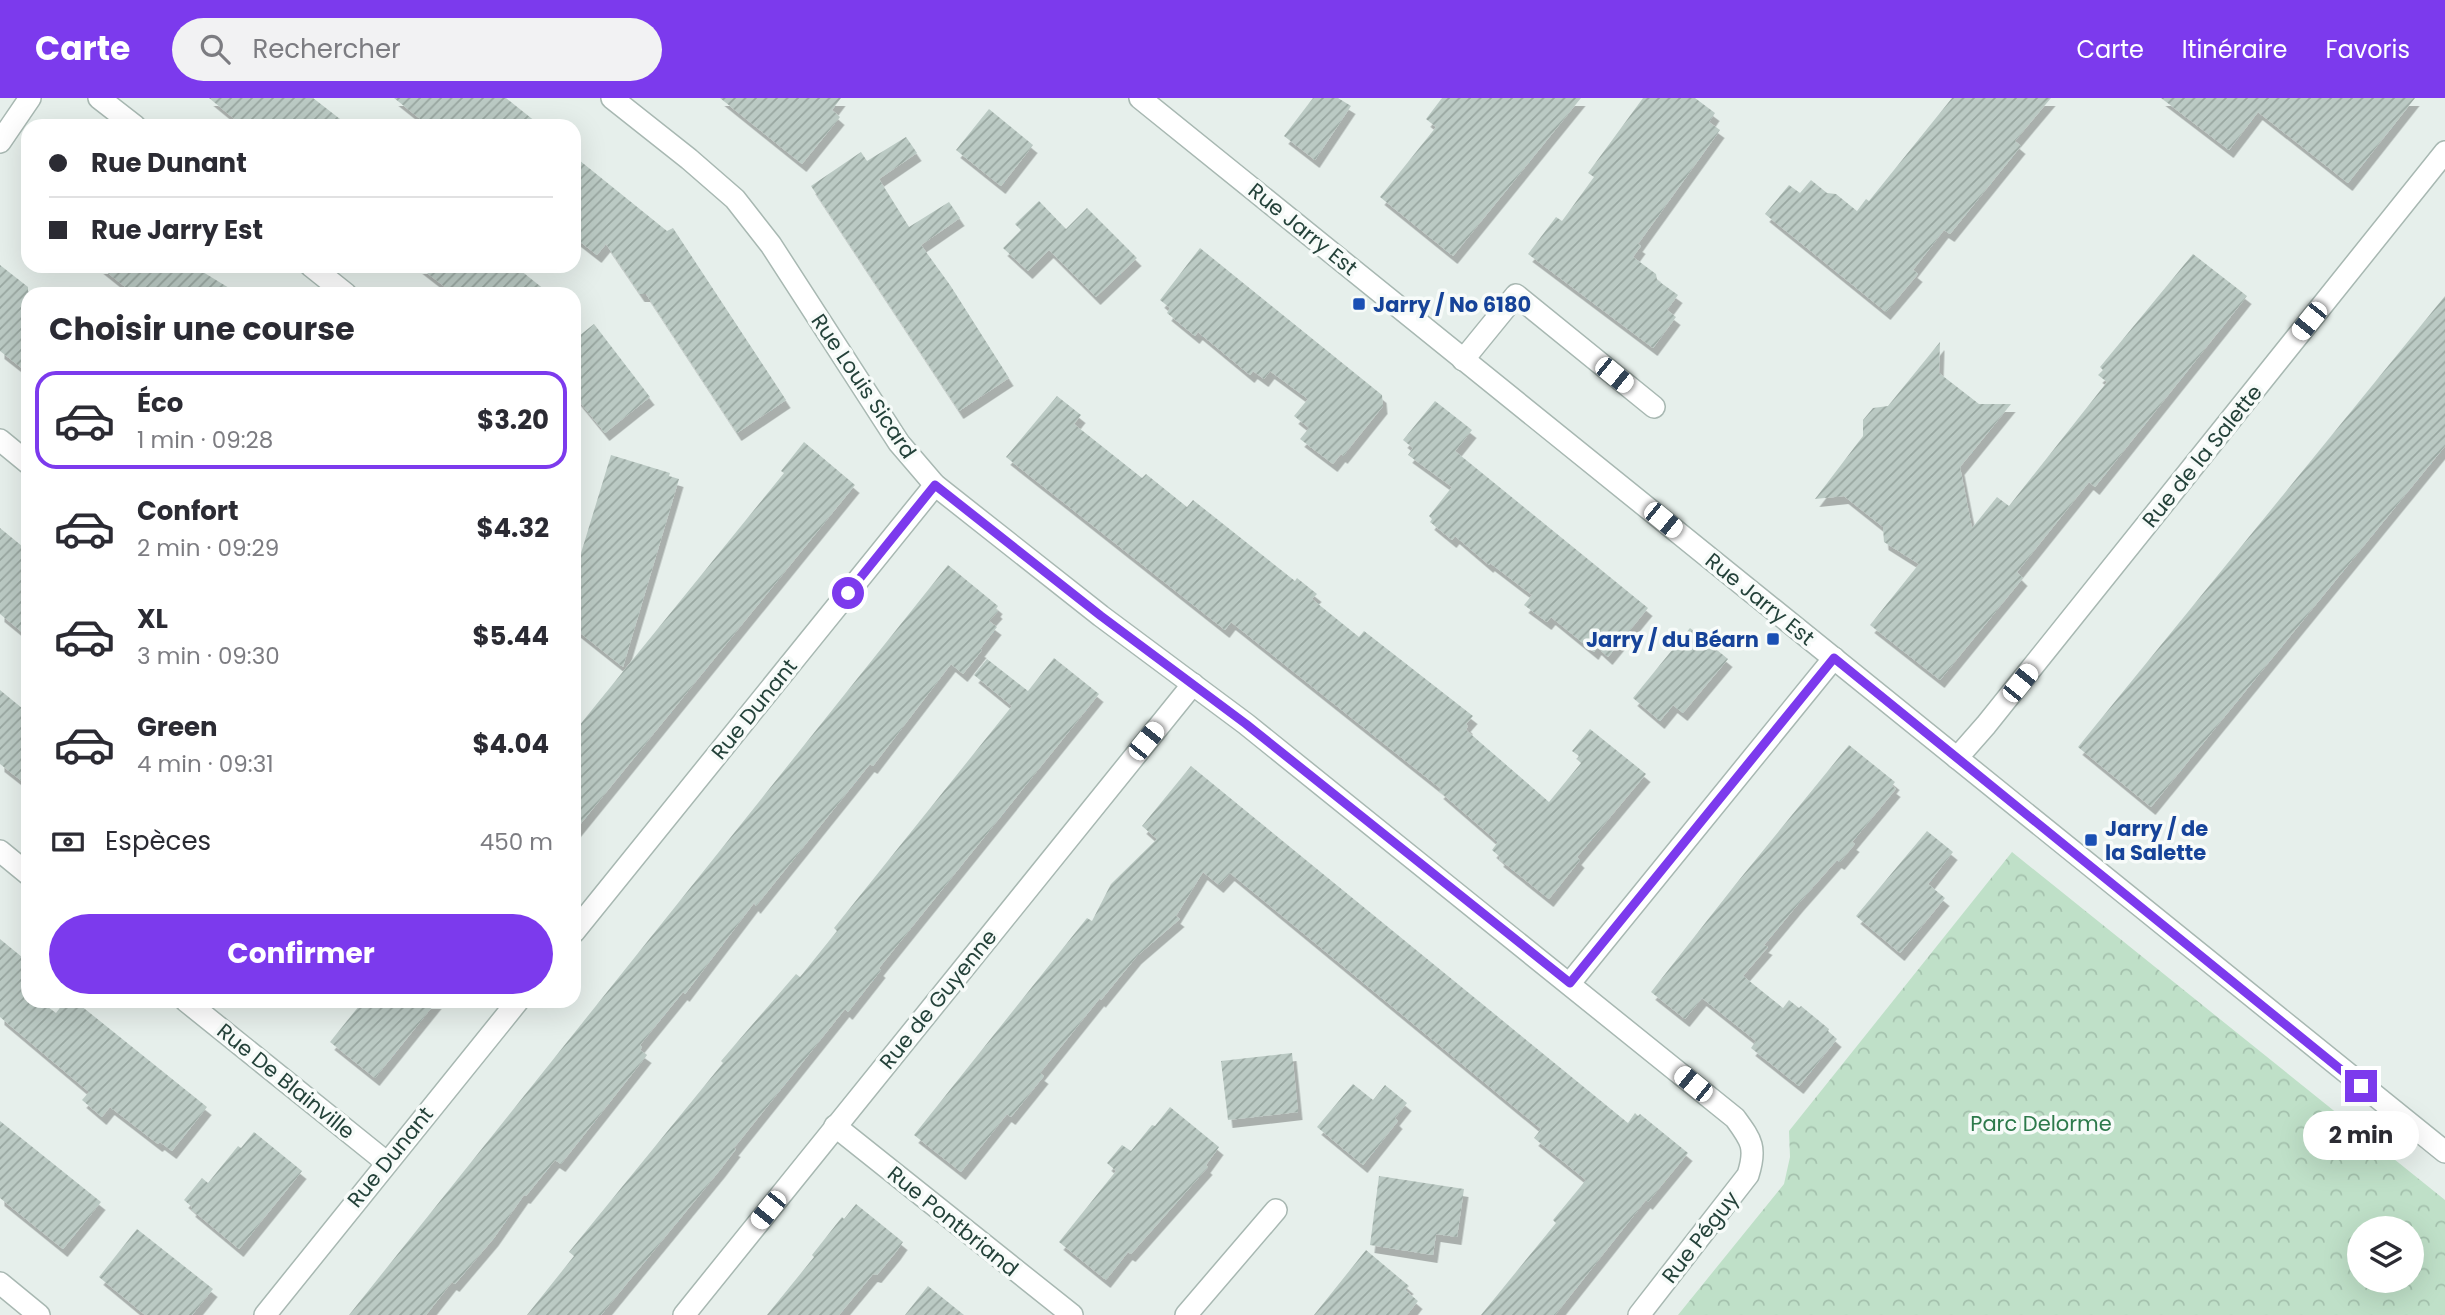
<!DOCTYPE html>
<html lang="fr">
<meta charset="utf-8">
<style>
:root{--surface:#fff;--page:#f2f2f3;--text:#2b2b33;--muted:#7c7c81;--line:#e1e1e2;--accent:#7c3aed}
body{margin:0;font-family:Poppins,sans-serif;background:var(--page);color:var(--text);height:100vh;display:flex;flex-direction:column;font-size:26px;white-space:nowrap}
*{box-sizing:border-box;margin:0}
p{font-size:23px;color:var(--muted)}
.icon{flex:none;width:38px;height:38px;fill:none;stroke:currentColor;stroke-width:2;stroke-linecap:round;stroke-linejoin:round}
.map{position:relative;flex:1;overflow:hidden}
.side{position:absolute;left:21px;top:189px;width:560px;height:721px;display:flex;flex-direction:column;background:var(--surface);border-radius:21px;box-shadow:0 7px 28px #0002}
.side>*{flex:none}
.banner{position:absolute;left:21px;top:21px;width:560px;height:154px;border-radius:21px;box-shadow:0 7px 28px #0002;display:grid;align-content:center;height:154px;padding:0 28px;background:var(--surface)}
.tools{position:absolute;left:2347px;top:1118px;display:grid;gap:14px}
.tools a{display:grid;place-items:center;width:77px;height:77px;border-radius:50%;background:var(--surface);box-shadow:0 7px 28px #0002;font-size:35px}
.end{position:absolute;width:32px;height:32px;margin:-16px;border:9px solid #7c3aed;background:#fff;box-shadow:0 0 0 4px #fff}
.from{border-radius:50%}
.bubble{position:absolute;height:49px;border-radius:24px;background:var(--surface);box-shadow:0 7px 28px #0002;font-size:23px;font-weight:700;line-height:49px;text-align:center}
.car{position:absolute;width:21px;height:42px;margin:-21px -10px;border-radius:9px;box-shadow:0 0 5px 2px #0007;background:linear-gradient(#fff 24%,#345 0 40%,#fff 0 76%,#345 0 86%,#fff 0)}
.banner b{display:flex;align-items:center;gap:24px;height:66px;font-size:26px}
.banner b+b{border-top:2px solid var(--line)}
.banner i{width:18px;height:18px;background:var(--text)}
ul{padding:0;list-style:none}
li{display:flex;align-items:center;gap:21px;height:98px;margin:0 14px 10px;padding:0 14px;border:4px solid transparent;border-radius:21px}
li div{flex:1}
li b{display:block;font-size:26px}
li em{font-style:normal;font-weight:700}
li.current{border-color:var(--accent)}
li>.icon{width:63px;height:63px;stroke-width:1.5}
h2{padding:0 28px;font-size:32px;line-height:84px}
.pay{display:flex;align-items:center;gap:18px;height:77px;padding:0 28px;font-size:26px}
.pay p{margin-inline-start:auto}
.primary-button{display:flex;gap:14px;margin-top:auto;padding:14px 28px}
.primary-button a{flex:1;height:80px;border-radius:42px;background:var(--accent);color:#fff;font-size:28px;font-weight:700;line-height:80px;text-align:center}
header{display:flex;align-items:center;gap:42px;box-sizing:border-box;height:98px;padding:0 35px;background:var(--accent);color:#fff}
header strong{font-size:33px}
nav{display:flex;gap:38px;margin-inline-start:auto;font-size:24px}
.search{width:490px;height:63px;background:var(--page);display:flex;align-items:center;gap:18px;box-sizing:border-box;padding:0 24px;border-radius:38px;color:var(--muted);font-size:26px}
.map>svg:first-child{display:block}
.park{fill:url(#park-crowns);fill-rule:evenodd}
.building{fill:url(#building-hatch);filter:url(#shadow)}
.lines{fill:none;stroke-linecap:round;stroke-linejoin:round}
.minor-casing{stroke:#a8b8b2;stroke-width:24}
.minor{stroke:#fff;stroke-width:21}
.route{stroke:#7c3aed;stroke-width:9}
.transit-dot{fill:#1a4fb4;stroke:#f7fbf9;stroke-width:2.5}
.labels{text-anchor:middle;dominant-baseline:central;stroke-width:7;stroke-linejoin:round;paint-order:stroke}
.street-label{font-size:21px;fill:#24423a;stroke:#f7fbf9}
.transit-label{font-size:21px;font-weight:bold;fill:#164399;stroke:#f7fbf9;text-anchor:start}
.park-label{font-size:21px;fill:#2d7a4b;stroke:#f7fbf9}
</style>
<header>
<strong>Carte</strong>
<div class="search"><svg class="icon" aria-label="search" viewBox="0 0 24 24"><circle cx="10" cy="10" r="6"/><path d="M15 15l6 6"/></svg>Rechercher</div>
<nav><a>Carte</a><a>Itinéraire</a><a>Favoris</a></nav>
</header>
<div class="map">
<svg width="2445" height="1217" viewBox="0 0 2445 1217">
<defs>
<pattern id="park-crowns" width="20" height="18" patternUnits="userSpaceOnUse" patternTransform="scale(1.75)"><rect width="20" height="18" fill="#bfe0c8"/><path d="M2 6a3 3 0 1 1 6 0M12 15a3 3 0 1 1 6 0" fill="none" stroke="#a4c1ad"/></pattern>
<pattern id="building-hatch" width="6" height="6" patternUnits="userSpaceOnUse" patternTransform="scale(1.75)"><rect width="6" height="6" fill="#bbcac4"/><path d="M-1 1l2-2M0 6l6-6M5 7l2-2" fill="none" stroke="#98a6a0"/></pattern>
<filter id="shadow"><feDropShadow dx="4.5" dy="8" stdDeviation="0" flood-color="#0004"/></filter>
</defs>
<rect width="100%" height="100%" fill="#e6efeb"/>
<path class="park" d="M2012,754L2445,1102V1217H1678L1784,1086L1790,1059L1789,1033ZM2359,1130H2412V1183H2359Z"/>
<g class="building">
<polygon points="209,0 313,0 349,28 243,28"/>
<polygon points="394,0 506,0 541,28 429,28"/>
<polygon points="720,0 841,0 832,12 840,19 802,66"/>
<polygon points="1313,0 1338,0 1351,8 1315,62 1284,38"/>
<polygon points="1442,0 1581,0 1453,158 1380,99 1436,29 1426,21"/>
<polygon points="1643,0 1695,0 1715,15 1709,24 1720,32 1638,146 1641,148 1633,159 1656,176 1657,182 1678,197 1667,212 1676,219 1653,250 1528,156 1556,119 1562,123 1594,79 1588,75"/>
<polygon points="1952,0 2051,0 2015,43 2021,48 1950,136 1944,132 1913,172 1918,176 1886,214 1765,116 1789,87 1800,95 1811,82 1827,95 1836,96 1857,113 1866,101 1869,103"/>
<polygon points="2161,0 2415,0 2348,85 2258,14 2229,52"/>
<polygon points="989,11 1033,47 1001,88 956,52"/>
<polygon points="906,39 917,55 879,81 909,129 949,104 960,120 921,147 950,187 1009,280 959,313 811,88 861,54 867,63"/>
<polygon points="574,58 667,133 673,130 786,302 737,335 646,196 640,196 606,146 597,157 574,139"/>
<polygon points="1039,103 1066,131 1087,110 1137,160 1096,199 1049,152 1028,173 1003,150 1021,132 1015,126"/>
<polygon points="1200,150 1382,297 1383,308 1343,358 1341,356 1333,366 1300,341 1309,330 1294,318 1308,301 1270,273 1264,281 1253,273 1250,277 1198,234 1195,238 1167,215 1170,210 1160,202"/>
<polygon points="2193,156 2247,198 2095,389 2089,384 2017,474 2023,480 1940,582 1870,527 1919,466 1884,444 1883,429 1844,398 1815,401 1863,338 1863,322 1873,310 1888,308 1940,244 1939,275 1979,306 2011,306 1960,369 1972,430 1997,399 2009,408 2107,284 2098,277 2103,272 2100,269"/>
<polygon points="0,167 28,189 28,275 0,253"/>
<polygon points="99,168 193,168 239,196 134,196"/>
<polygon points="418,168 515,168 550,196 454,196"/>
<polygon points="2445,198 2445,348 2151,709 2078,649"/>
<polygon points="594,226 650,299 605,335 574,297 574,242"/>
<polygon points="1057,298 1081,317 1074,326 1142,380 1146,376 1187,409 1193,402 1295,483 1297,480 1317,496 1312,501 1359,539 1364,533 1473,618 1466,626 1468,628 1466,632 1549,704 1581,665 1577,661 1579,658 1572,653 1590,631 1646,676 1577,759 1580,762 1549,801 1499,761 1500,759 1492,752 1498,744 1439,693 1441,691 1231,524 1225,532 1006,359"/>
<polygon points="1435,303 1472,332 1455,353 1648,510 1608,559 1597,549 1594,554 1551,519 1547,524 1524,507 1532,497 1490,465 1489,467 1455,438 1452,442 1430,424 1432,421 1429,418 1452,389 1408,357 1413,350 1403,342"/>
<polygon points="804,344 855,387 574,734 574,634 784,375 781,373"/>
<polygon points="611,357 670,375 669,378 679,381 623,569 574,530 574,478"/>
<polygon points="0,430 28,453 28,539 0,516"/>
<polygon points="948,467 998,508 996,511 998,513 989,523 997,529 980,551 982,552 963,576 951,566 873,668 870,666 756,808 754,805 685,896 683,894 640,947 642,949 640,952 647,957 561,1066 555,1062 526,1098 524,1097 494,1140 455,1186 452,1184 426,1217 349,1217"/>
<polygon points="1690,530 1728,561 1683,615 1673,607 1660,623 1633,600"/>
<polygon points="1054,560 1099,596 879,870 881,872 848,914 845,911 734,1050 736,1051 720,1072 601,1217 527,1217 574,1158 569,1154 723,965 721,963 796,876 800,879 837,833 834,830 1012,608 974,577 987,561 1028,593"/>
<polygon points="0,592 28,615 28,688 0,666"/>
<polygon points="1849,647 1895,684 1892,688 1896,691 1852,744 1855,746 1840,764 1837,762 1799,805 1764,847 1768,849 1743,878 1783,910 1789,902 1799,910 1801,908 1829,931 1828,933 1837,941 1799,988 1751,950 1756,943 1702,900 1685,921 1651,894 1735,787"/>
<polygon points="1191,668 1628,1025 1635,1015 1638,1018 1640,1016 1688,1055 1648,1104 1646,1102 1555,1217 1481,1217 1556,1125 1553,1122 1586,1082 1534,1040 1541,1031 1230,775 1219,787 1203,774 1176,818 1180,821 1137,858 1101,902 1100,900 1040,975 1044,978 1011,1019 1007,1016 961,1074 914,1037 1087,820 1092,823 1111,786 1157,741 1142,728"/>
<polygon points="1927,733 1953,754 1928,786 1945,800 1900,855 1856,818"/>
<polygon points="0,841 28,864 28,903 40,903 56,915 65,903 75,903 207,1009 172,1053 160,1044 158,1046 110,1009 102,1019 82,1002 89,994 0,919"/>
<polygon points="363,903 437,903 375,980 330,944"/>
<polygon points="1292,955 1298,1014 1228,1022 1221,963"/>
<polygon points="1353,986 1373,1002 1385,987 1407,1005 1395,1020 1398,1023 1363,1067 1317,1029"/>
<polygon points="1170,1009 1219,1049 1206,1067 1208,1069 1131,1156 1128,1154 1106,1182 1059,1144 1116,1073 1107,1065 1122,1047 1131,1053 1152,1027 1155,1028"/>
<polygon points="0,1023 101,1104 63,1151 0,1100"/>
<polygon points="254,1034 302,1073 239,1151 191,1111 192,1109 184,1102 202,1080 208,1085 238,1048 241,1050"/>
<polygon points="1379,1078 1464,1091 1457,1139 1436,1136 1433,1157 1370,1147"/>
<polygon points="856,1106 903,1144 896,1154 877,1177 873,1176 839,1217 767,1217 814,1159 812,1157 842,1119 844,1121"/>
<polygon points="137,1131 213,1191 192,1217 145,1217 99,1179"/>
<polygon points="1366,1152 1409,1188 1405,1192 1418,1203 1407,1217 1314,1217"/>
<polygon points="928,1188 964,1217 905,1217"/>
</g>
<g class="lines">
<defs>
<g id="minor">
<polyline points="99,0 135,28"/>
<path d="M612,0L689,61L735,101L771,147L899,345L935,387L1101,518L1246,626L1735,1020C1751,1042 1757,1049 1748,1077L1639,1217"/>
<polyline points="1140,0 2445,1054"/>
<polyline points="0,44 30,0"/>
<polyline points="311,168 346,196"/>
<polyline points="1463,262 1516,197 1654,309"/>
<polyline points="0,342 28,365"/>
<polyline points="1957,660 1986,627 2445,54"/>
<polyline points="0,753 28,776"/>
<polyline points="574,834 935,387"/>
<polyline points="1570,885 1834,560"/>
<polyline points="186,903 386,1064"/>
<polyline points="835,1028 1072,1217"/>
<polyline points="0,1185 39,1217"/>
<polyline points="265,1217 518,903"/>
<polyline points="684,1217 1193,586"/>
<polyline points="1186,1217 1276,1112"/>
</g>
</defs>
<use href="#minor" class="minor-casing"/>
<use href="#minor" class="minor"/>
</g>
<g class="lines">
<polyline class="route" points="848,495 935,387 1101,518 1246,626 1570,885 1834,560 2361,988"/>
</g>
<g class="transit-dot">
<rect x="1352" y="199" width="14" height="14" rx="3.5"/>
<rect x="1766" y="534" width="14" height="14" rx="3.5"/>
<rect x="2084" y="735" width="14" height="14" rx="3.5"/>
</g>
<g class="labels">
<g class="street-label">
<text transform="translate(1303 131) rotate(39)">Rue Jarry Est</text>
<text transform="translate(864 288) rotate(56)">Rue Louis Sicard</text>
<text transform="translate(2202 358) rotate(-51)">Rue de la Salette</text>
<text transform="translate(1760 501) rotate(39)">Rue Jarry Est</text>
<text transform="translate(754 611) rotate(-51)">Rue Dunant</text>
<text transform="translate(938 901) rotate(-51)">Rue de Guyenne</text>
<text transform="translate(286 983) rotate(39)">Rue De Blainville</text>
<text transform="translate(390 1059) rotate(-51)">Rue Dunant</text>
<text transform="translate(953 1123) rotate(39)">Rue Pontbriand</text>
<text transform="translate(1700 1139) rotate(-52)">Rue Péguy</text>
</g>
<g class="transit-label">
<text x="1373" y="206">Jarry / No 6180</text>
<text x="1759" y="541" text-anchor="end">Jarry / du Béarn</text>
<text x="2105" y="730">Jarry / de<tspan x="2105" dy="24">la Salette</tspan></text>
</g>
<g class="park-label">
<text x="2041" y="1025">Parc Delorme</text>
</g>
</g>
</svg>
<div class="tools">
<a><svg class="icon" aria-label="layers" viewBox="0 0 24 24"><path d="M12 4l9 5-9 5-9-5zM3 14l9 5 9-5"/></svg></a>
</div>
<i class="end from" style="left:848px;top:495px"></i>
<i class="end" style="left:2361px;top:988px"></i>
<div class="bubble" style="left:2303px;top:1013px;width:116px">2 min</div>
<i class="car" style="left:2309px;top:223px;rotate:219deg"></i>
<i class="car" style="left:1614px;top:277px;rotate:129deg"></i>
<i class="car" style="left:1663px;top:422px;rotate:129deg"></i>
<i class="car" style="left:2020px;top:585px;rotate:39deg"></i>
<i class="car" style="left:1146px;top:643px;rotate:39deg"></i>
<i class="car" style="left:1693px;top:986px;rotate:309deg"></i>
<i class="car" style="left:768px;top:1112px;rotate:219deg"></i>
<div class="banner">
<b><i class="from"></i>Rue Dunant</b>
<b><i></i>Rue Jarry Est</b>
</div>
<section class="side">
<h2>Choisir une course</h2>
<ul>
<li class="current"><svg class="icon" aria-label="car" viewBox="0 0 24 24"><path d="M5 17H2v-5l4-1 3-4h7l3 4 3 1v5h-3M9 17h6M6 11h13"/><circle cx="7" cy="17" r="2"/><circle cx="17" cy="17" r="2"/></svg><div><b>Éco</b><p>1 min · 09:28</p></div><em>$3.20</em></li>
<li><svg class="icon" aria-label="car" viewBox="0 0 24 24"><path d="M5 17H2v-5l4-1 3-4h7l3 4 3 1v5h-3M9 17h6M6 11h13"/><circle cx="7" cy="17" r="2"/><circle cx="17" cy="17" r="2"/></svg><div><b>Confort</b><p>2 min · 09:29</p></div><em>$4.32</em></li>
<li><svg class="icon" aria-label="car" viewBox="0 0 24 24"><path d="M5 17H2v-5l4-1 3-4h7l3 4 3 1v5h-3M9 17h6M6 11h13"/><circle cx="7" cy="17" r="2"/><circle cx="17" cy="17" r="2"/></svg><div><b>XL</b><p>3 min · 09:30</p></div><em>$5.44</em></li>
<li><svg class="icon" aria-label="car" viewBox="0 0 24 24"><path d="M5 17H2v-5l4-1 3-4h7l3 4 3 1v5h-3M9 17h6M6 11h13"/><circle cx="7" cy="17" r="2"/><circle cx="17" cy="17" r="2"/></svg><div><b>Green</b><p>4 min · 09:31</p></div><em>$4.04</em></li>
</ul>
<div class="pay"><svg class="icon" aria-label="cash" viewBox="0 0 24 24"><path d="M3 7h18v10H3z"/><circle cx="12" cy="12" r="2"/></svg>Espèces<p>450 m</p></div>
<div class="primary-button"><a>Confirmer</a></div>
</section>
</div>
